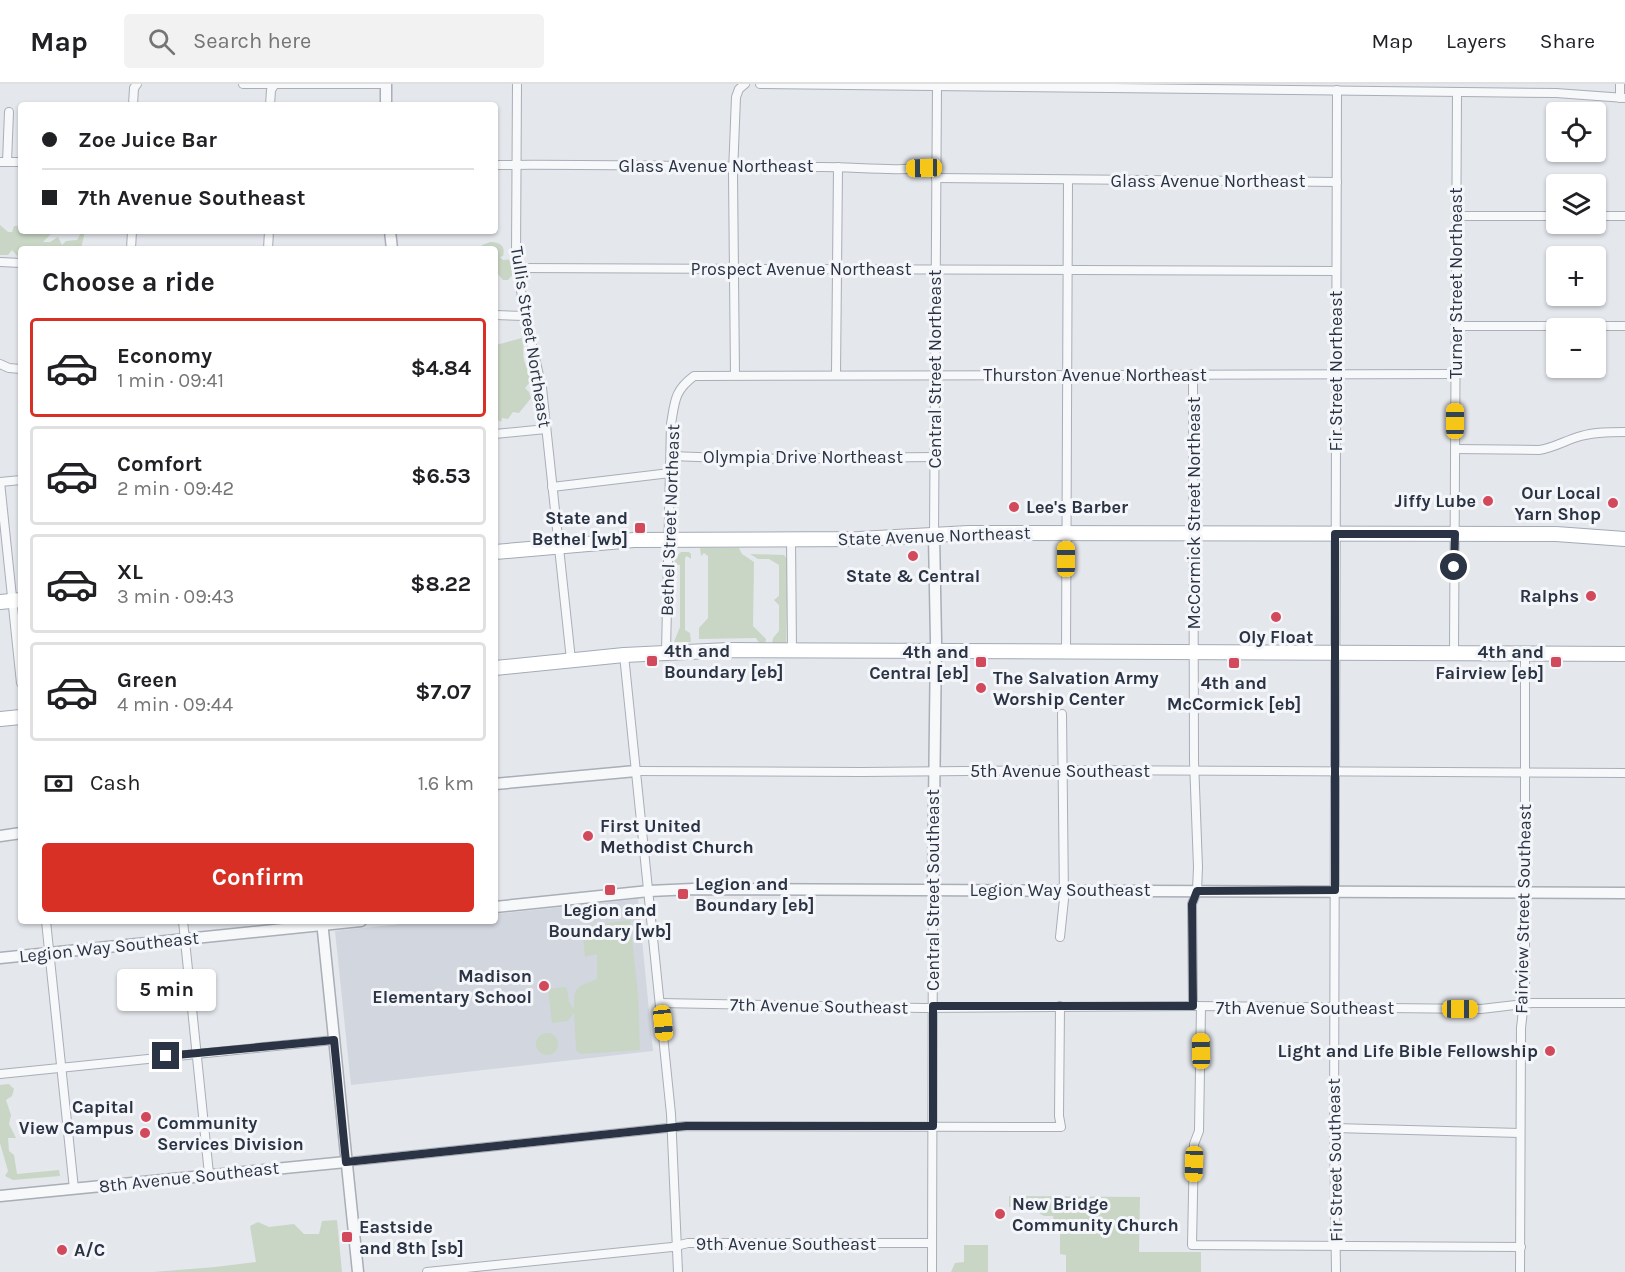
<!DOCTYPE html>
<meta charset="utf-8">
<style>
:root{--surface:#fff;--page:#f2f2f2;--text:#202124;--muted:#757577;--line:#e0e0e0;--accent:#d93025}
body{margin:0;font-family:Karla,sans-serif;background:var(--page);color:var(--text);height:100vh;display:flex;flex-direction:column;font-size:22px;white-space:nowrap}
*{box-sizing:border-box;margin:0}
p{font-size:20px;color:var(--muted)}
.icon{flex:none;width:33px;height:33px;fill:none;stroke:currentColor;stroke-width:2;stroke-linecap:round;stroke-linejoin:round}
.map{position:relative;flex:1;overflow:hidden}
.sheet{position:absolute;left:18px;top:162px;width:480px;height:678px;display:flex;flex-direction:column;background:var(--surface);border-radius:6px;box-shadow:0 2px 4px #0004}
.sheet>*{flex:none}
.top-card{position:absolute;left:18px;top:18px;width:480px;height:132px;border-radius:6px;box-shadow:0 2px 4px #0004;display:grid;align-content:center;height:132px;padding:0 24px;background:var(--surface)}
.buttons{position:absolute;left:1546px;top:18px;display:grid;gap:12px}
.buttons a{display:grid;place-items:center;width:60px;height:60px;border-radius:6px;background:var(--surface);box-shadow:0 2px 4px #0004;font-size:30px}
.end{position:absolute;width:27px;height:27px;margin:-14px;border:8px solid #2b3445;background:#fff;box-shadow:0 0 0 3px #fff}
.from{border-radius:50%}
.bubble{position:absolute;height:42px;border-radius:6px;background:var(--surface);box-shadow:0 2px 4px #0004;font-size:20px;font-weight:700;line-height:42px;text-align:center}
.car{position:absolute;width:18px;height:36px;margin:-18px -9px;border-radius:8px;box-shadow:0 0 4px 2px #0007;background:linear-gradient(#f5c518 24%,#345 0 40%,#f5c518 0 76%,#345 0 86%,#f5c518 0)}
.top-card b{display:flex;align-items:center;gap:21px;height:57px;font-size:22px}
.top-card b+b{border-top:2px solid var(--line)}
.top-card i{width:15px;height:15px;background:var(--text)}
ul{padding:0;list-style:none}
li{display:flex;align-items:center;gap:18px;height:99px;margin:0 12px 9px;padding:0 12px;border:3px solid var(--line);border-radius:6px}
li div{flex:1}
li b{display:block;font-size:22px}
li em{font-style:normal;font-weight:700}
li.selected{border-color:var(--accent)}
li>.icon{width:54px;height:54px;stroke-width:1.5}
h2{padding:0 24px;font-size:27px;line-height:72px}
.pay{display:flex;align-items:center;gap:15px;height:66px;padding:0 24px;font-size:22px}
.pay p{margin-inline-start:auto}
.button{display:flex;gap:12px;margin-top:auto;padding:12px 24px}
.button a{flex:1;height:69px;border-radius:6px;background:var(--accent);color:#fff;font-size:24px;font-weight:700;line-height:69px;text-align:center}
header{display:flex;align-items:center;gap:36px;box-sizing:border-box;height:84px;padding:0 30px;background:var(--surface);border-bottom:2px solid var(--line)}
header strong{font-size:28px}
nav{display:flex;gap:33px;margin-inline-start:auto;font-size:21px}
.search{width:420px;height:54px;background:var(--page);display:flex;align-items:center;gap:15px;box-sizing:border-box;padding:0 21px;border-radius:6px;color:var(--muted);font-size:22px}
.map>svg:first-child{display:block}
.built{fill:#d2d6de}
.green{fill:#c9d6c5}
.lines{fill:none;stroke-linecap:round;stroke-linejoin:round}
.minor-casing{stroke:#a9aeb7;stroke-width:10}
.tertiary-casing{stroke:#a9aeb7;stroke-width:13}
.primary-casing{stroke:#a3abb8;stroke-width:16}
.minor{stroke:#f7f8fa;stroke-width:8}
.tertiary{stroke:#f7f8fa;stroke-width:10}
.primary{stroke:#fff;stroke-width:14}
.route{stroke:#2b3445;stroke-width:8}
.poi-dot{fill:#d1495b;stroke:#f4f6f9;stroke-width:2}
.labels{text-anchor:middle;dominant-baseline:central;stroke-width:6;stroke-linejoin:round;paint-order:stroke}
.street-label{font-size:18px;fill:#2b3445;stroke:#f4f6f9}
.poi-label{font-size:18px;font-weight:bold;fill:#2b3445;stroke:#f4f6f9;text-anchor:end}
</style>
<header>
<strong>Map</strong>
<div class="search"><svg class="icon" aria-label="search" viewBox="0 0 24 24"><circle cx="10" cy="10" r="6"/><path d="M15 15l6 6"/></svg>Search here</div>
<nav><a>Map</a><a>Layers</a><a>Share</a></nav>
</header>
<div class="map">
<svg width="1625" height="1188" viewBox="0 0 1625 1188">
<rect width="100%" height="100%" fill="#e4e7ec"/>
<polygon class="built" points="638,815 653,967 351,1001 335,847 429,837 495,837 495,830"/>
<g class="green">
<polygon points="0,141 8,148 12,148 14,142 19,142 21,147 50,147 51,150 43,158 50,158 58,153 62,161 66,157 77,156 80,151 76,147 85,147 81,165 21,165 21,176 12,166 8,171 0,171"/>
<path d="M490,158C499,158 506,161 503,172L500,173L503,176L513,175L516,187L508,196H503L496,188L495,165H481L482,161Z"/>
<path d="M522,254C525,262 522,269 524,276C526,283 529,288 531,297L525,304L529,308L531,314L519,329L513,328L508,335L502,334L501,338L495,334V259L500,260Z"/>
<polygon points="700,464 739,464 742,470 754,478 753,542 766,555 765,561 761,562 756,554 699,555 699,544 708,534 708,472 704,469 701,472"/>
<polygon points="681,468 689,468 691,470 691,475 687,472 685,474 685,546 690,549 691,558 674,558 680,543 680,481 676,481 673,472 677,472"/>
<polygon points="750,470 784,471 788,476 786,561 772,560 773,554 779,547 779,521 774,516 779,512 779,481 769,475 758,475"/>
<path d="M630,836L638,910L640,966L581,970L576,966L574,929L568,937L552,939L548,905L565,903L567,905L569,918L574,925C574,901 576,904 597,895V870L585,873L582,843Z"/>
<circle cx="547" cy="960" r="11"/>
<polygon points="9,1000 14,1005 12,1012 6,1016 11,1031 9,1040 16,1054 8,1054 9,1067 14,1071 17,1090 59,1086 60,1092 13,1096 5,1092 8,1087 0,1059 0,1001"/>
<polygon points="1009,1112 1140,1113 1139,1168 1201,1168 1201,1188 1066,1188 1066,1171 1060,1170 1060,1139 1054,1139 1053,1132 1044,1132 1039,1129 1039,1123 1009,1123"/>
<polygon points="337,1136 342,1188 153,1188 215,1183 256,1178 250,1142 258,1138 269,1143 294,1140 304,1150 319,1150 322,1137"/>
<polygon points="964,1161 988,1161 988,1188 951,1188 955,1179 964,1178"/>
</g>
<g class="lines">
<defs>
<g id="minor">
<polyline points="243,0 382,0"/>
<polyline points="517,0 516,174 525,232 542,304 571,576"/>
<polyline points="760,0 1556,9 1625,14"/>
<polyline points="1620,14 1620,0"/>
<polyline points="133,21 134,4 137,0"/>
<polyline points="270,21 271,6 275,0"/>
<polyline points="0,78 21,78"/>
<polyline points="7,78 9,28"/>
<path d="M495,81C601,80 707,83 814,83C854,82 896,89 936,82"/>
<polyline points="936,94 1337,98"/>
<polyline points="1456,132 1557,132"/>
<polyline points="1596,132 1625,132"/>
<polyline points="131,165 132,147"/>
<polyline points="268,165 269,147"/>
<polyline points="0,178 21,179"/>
<polyline points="518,184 1336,187"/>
<polyline points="495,231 525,232"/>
<polyline points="1455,242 1625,242"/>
<polyline points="0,280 9,284 21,285"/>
<polyline points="735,291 733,89 736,13 739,5 745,0"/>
<polyline points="836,291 838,83"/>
<polyline points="495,350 546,345"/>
<path d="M1455,365L1539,366C1554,364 1566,356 1581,352C1595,348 1610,348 1625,348"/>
<polyline points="671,372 750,375 935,373"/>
<polyline points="0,398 21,599"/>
<polyline points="0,398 21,396"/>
<polyline points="552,403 670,389"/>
<polyline points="934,451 937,2"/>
<polyline points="791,455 792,567"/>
<path d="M666,568L671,340C675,317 674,307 694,292L1455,290"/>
<polyline points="1066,568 1068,96"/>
<polyline points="1454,569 1457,8"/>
<polyline points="624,571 671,1030 678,1188"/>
<polyline points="636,687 862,688 1064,686 1625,689"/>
<polyline points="46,837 74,1105"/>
<polyline points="183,837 209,1090"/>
<polyline points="1060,853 1064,815 1062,630"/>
<polyline points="660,919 923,924 1193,922 1481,925 1532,919 1625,919"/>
<polyline points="1193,922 1192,820 1197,807 1198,783 1194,677 1193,290"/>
<polyline points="1201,923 1199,1047 1194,1060 1192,1161 1521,1163"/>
<polyline points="0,990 334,956"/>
<polyline points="1334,1044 1520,1049"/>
<polyline points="346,1078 686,1042 1061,1043 1059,1032 1060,922"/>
<polyline points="427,1188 672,1163 688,1159 932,1159"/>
<polyline points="932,1188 933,805"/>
<polyline points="1336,1188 1334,1044 1337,6"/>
<polyline points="1520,1188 1521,944 1525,908 1525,570"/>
</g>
<g id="tertiary">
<polyline points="386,0 386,21"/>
<polyline points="390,147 392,165"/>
<polyline points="495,700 636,687"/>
<polyline points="0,752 21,749"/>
<polyline points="933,805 936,557 934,451"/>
<polyline points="495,823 649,807 693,805 1625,809"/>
<polyline points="322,837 358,1188"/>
<polyline points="0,874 361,837"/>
<polyline points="0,1112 346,1078"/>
</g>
<g id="primary">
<polyline points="495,468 634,456 859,455 969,449 1556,450 1625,455"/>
<polyline points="0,518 21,516"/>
<polyline points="495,584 624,571 729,566 1625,570"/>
<polyline points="0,635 21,633"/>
</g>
</defs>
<use href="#minor" class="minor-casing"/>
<use href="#tertiary" class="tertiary-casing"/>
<use href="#primary" class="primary-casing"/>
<use href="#minor" class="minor"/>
<use href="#tertiary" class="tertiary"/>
<use href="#primary" class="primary"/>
</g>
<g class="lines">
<polyline class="route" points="166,972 334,956 346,1078 686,1042 933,1042 933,922 1193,922 1192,820 1197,807 1335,806 1335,450 1455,450 1454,483"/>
</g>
<g class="poi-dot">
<circle cx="1488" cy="417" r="6"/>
<circle cx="1613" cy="419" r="6"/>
<circle cx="1014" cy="423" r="6"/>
<rect x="634" y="438" width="12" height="12" rx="3"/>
<circle cx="913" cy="472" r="6"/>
<circle cx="1591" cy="512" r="6"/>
<circle cx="1276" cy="533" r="6"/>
<rect x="646" y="571" width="12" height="12" rx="3"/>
<rect x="975" y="572" width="12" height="12" rx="3"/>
<rect x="1550" y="572" width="12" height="12" rx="3"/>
<rect x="1228" y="573" width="12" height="12" rx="3"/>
<circle cx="981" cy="604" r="6"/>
<circle cx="588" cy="752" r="6"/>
<rect x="604" y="800" width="12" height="12" rx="3"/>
<rect x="677" y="804" width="12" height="12" rx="3"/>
<circle cx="544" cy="902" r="6"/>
<circle cx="1550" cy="967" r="6"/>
<circle cx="146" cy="1033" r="6"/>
<circle cx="145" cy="1049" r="6"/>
<circle cx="1000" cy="1130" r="6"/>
<rect x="341" y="1147" width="12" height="12" rx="3"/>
<circle cx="62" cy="1166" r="6"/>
</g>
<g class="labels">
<g class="street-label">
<text x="716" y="82">Glass Avenue Northeast</text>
<text x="1208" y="97">Glass Avenue Northeast</text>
<text x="801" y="185">Prospect Avenue Northeast</text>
<text transform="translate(1456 199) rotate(-90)">Turner Street Northeast</text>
<text transform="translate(531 253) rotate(81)">Tullis Street Northeast</text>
<text transform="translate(935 285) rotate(-90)">Central Street Northeast</text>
<text transform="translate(1336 287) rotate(-90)">Fir Street Northeast</text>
<text x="1095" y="291">Thurston Avenue Northeast</text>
<text x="803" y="373">Olympia Drive Northeast</text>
<text transform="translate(1194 429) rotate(-90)">McCormick Street Northeast</text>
<text transform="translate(670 436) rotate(-88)">Bethel Street Northeast</text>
<text transform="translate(934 452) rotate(-2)">State Avenue Northeast</text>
<text x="1060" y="687">5th Avenue Southeast</text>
<text transform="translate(933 806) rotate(-90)">Central Street Southeast</text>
<text x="1060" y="806">Legion Way Southeast</text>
<text transform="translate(1523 825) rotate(-89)">Fairview Street Southeast</text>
<text transform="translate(109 863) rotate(-6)">Legion Way Southeast</text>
<text transform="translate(819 922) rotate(1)">7th Avenue Southeast</text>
<text x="1305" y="924">7th Avenue Southeast</text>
<text transform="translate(1335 1076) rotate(-91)">Fir Street Southeast</text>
<text transform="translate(189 1093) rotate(-6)">8th Avenue Southeast</text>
<text x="786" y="1160">9th Avenue Southeast</text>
</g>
<g class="poi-label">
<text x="1601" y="409">Our Local<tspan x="1601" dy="21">Yarn Shop</tspan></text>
<text x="1476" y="417">Jiffy Lube</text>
<text x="1026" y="423" text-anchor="start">Lee's Barber</text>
<text x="628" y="434">State and<tspan x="628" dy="21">Bethel [wb]</tspan></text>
<text x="913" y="492" text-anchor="middle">State &amp; Central</text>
<text x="1579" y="512">Ralphs</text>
<text x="1276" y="553" text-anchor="middle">Oly Float</text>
<text x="664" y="567" text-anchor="start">4th and<tspan x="664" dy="21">Boundary [eb]</tspan></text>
<text x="969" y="568">4th and<tspan x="969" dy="21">Central [eb]</tspan></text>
<text x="1544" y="568">4th and<tspan x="1544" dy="21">Fairview [eb]</tspan></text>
<text x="993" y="594" text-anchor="start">The Salvation Army<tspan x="993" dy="21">Worship Center</tspan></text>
<text x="1234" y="599" text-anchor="middle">4th and<tspan x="1234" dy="21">McCormick [eb]</tspan></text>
<text x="600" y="742" text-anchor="start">First United<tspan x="600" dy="21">Methodist Church</tspan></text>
<text x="695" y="800" text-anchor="start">Legion and<tspan x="695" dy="21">Boundary [eb]</tspan></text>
<text x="610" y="826" text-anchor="middle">Legion and<tspan x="610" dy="21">Boundary [wb]</tspan></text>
<text x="532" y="892">Madison<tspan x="532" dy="21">Elementary School</tspan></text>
<text x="1538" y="967">Light and Life Bible Fellowship</text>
<text x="134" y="1023">Capital<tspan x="134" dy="21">View Campus</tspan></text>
<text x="157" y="1039" text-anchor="start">Community<tspan x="157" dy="21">Services Division</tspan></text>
<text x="1012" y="1120" text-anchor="start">New Bridge<tspan x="1012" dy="21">Community Church</tspan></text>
<text x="359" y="1143" text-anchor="start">Eastside<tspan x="359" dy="21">and 8th [sb]</tspan></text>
<text x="74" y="1166" text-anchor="start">A/C</text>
</g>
</g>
</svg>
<div class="buttons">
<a><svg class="icon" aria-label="locate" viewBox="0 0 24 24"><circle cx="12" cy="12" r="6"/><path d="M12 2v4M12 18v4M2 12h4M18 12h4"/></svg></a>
<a><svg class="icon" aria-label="layers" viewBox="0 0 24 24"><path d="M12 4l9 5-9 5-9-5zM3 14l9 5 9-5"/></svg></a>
<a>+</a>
<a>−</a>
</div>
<i class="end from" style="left:1454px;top:483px"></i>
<i class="end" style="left:166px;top:972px"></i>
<div class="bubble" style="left:117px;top:885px;width:99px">5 min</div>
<i class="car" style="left:924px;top:84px;rotate:269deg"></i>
<i class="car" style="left:1455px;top:337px;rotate:0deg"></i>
<i class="car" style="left:1066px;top:475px;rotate:0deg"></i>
<i class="car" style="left:1460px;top:925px;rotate:90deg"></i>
<i class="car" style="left:663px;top:939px;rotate:174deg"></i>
<i class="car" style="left:1201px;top:967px;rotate:359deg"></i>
<i class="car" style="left:1194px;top:1080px;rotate:182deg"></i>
<div class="top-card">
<b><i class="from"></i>Zoe Juice Bar</b>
<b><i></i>7th Avenue Southeast</b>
</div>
<section class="sheet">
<h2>Choose a ride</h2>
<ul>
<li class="selected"><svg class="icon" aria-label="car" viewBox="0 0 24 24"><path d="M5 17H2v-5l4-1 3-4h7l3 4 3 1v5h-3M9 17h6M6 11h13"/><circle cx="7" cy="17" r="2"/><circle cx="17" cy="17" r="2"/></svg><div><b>Economy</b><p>1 min · 09:41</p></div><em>$4.84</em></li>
<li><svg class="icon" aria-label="car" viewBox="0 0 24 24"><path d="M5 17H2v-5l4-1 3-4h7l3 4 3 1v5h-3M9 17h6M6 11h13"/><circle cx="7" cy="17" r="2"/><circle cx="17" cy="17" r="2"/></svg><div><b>Comfort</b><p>2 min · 09:42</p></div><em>$6.53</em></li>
<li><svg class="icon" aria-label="car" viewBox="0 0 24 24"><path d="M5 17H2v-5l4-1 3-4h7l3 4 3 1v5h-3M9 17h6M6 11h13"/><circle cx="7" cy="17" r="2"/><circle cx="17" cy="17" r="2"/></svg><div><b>XL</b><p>3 min · 09:43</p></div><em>$8.22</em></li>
<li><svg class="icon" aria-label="car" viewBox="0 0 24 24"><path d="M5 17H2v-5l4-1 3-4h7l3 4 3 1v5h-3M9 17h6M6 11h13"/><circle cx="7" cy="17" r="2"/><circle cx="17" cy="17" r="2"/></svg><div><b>Green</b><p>4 min · 09:44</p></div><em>$7.07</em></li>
</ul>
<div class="pay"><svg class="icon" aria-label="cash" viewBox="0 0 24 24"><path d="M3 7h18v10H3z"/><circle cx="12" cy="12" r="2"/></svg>Cash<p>1.6 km</p></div>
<div class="button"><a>Confirm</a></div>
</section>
</div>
